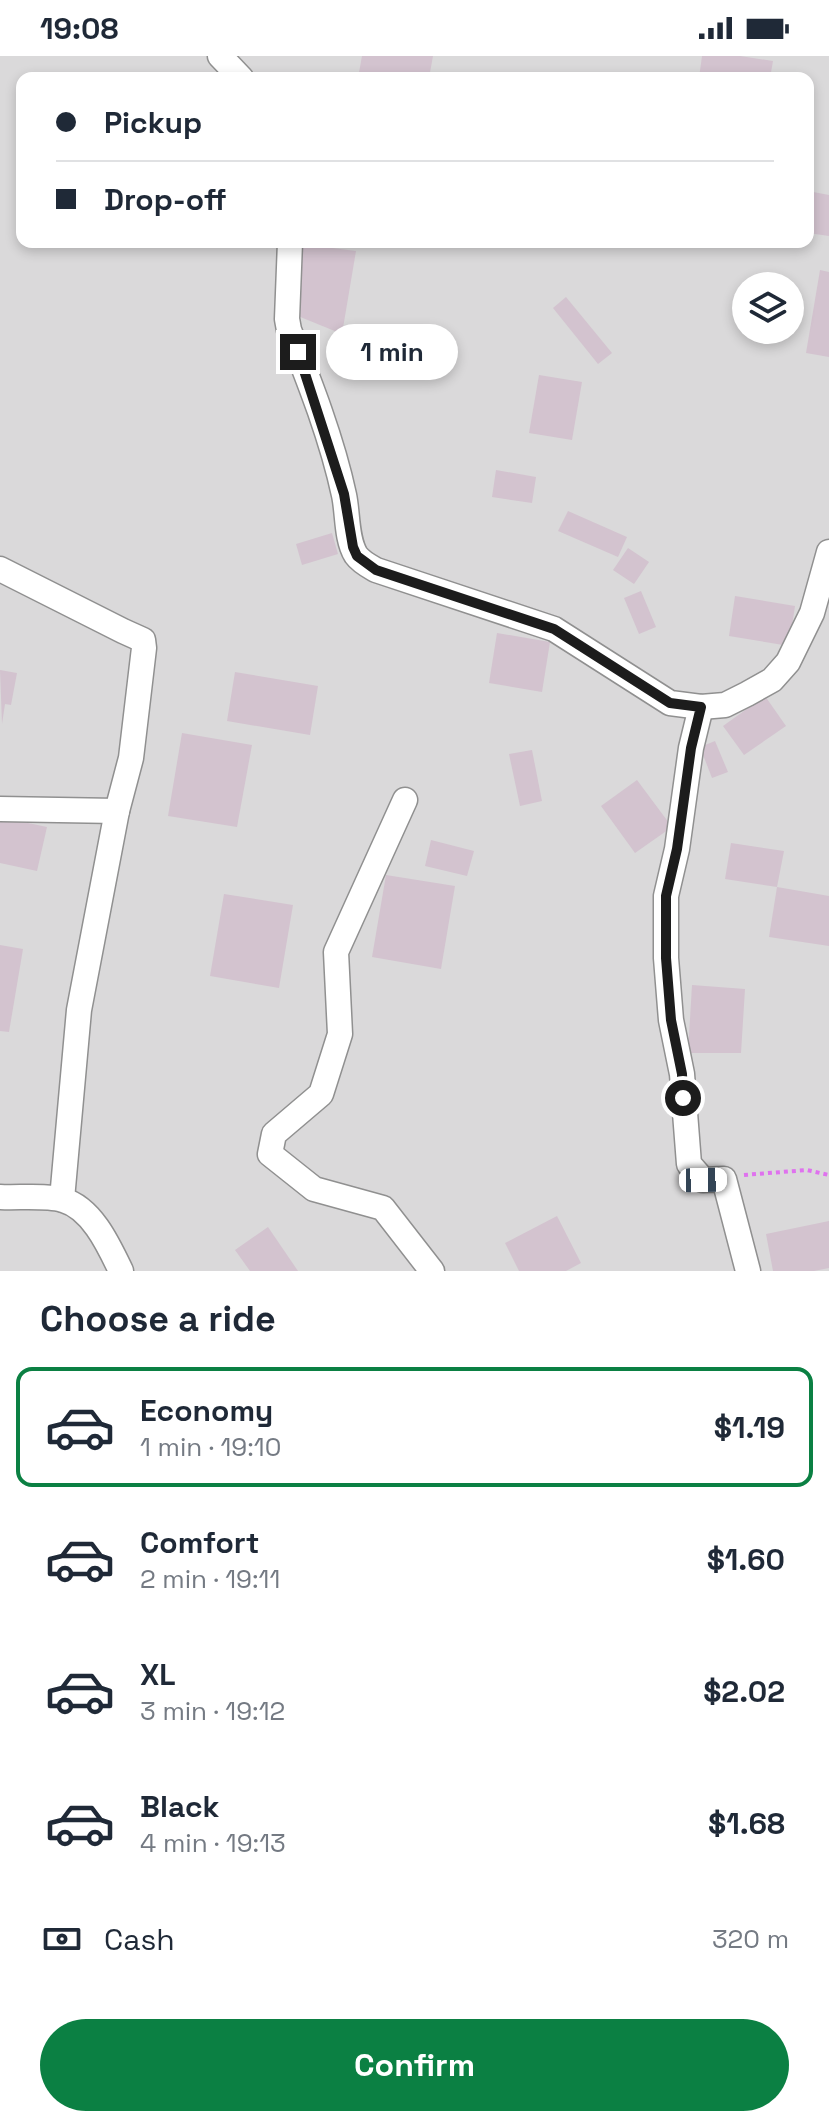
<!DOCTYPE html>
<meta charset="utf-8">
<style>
:root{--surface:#fff;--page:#f2f2f3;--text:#1f2937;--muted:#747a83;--line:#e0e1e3;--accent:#0b8043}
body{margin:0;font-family:"Space Grotesk",sans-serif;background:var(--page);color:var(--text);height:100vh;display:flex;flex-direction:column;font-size:30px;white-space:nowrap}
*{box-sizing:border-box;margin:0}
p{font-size:26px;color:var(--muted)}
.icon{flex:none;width:44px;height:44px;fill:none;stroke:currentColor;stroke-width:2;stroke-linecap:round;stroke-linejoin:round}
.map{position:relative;height:1215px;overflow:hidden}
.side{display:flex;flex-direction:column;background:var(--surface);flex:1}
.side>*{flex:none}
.hud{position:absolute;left:16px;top:16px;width:798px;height:176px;border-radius:16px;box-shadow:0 4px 12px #0003;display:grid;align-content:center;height:176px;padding:0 40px;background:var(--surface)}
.fabs{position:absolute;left:732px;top:216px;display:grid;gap:16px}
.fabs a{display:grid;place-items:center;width:72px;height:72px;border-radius:50%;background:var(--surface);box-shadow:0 4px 12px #0003;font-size:40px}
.end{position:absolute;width:36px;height:36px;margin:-18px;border:10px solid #1c1c1c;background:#fff;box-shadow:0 0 0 4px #fff}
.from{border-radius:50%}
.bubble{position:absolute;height:56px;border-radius:28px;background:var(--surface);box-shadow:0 4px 12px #0003;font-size:26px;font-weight:800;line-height:56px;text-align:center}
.car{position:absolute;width:24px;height:48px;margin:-24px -12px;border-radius:10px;box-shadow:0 0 6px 2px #0007;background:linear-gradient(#fff 24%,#345 0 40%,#fff 0 76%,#345 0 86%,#fff 0)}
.hud b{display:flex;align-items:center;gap:28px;height:76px;font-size:30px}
.hud b+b{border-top:2px solid var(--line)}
.hud i{width:20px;height:20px;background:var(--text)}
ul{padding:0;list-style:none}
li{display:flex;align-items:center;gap:24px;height:120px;margin:0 16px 12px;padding:0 24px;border:4px solid transparent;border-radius:16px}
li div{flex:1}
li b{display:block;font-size:30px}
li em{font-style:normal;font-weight:800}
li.on{border-color:var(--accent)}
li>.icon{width:72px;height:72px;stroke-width:1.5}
h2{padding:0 40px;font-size:36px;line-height:96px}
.pay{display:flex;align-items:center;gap:20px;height:88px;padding:0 40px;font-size:30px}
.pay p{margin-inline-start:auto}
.primary-button{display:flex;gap:16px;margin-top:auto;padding:16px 40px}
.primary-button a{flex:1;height:92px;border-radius:48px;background:var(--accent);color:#fff;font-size:32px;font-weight:800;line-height:92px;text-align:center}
.status{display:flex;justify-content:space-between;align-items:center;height:56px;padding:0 40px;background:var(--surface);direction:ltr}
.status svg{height:22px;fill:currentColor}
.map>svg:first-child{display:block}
.residential{fill:#dad9da;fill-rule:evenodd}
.building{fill:#d3c3cf}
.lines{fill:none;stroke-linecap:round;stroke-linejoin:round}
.minor-casing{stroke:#909090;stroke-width:27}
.path{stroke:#df72ee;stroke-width:4;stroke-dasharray:4 4;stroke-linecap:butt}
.minor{stroke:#fff;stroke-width:24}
.route{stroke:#1c1c1c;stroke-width:10}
</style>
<div class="status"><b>19:08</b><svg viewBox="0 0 49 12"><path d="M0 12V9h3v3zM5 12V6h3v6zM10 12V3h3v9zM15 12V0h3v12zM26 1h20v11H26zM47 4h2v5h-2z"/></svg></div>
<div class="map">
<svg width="829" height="1215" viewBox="0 0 829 1215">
<rect width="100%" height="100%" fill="#ede2e8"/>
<path class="residential" d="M0,0H829V1215H0ZM22,22H808V186H22ZM746,230H790V274H746Z"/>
<g class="building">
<polygon points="362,0 433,0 429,22 358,22"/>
<polygon points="702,0 740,0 773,5 770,22 699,22"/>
<polygon points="808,135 829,139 829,180 808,177"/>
<polygon points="301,188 356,195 342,278 293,258"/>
<polygon points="820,214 829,216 829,301 806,297"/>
<polygon points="566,241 612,297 598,308 553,252"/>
<polygon points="539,319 582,326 572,384 529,377"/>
<polygon points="496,414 536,421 532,447 492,441"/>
<polygon points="568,455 627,481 618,501 558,475"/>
<polygon points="332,477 338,498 302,509 296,488"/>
<polygon points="628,492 649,506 634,528 613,514"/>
<polygon points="641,535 656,571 639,578 624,542"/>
<polygon points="735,540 795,550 789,590 729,580"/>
<polygon points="497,577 550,586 542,636 489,627"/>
<polygon points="0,614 17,617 11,649 5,648 2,668"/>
<polygon points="235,616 318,630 310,679 227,665"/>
<polygon points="765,640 786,670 744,699 723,670"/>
<polygon points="182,677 252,689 237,771 168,760"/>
<polygon points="715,685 728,716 712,722 700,691"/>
<polygon points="532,694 542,745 520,750 509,698"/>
<polygon points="637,724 672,771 635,797 601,750"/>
<polygon points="0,761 47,771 37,815 0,807"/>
<polygon points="431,784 474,795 467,820 425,810"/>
<polygon points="731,787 784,795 777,831 725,823"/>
<polygon points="386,819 455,830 441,913 372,901"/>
<polygon points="777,831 829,840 829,890 769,881"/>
<polygon points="224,838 293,849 279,932 210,920"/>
<polygon points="0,889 23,893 9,976 0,975"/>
<polygon points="692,929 745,933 741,997 688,997"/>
<polygon points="557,1160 581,1207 566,1215 519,1215 505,1187"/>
<polygon points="829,1165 829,1212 814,1215 773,1215 766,1178"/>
<polygon points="268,1171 298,1215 250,1215 235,1194"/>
</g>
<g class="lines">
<defs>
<g id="minor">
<polyline points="220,0 241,22"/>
<path d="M290,186L287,263L289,274C310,327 332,383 344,439C348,457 346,483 356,499C361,506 369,510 376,514L554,573L670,647L701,651L725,649L747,638L772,624L788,606L812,557L829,496"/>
<polyline points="0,513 123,575 143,584 144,592 131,702 117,755 79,954 62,1143"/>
<polyline points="701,651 691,692 677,793 666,840 666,902 671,964 682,1018 689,1108 703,1124 724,1123 748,1215"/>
<polyline points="405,744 336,896 340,978 321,1038 274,1078 270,1098 314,1133 383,1152 432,1215"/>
<polyline points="0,753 117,755"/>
<path d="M0,1141C18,1142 47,1139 63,1144C92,1152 109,1190 121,1215"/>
</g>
</defs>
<use href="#minor" class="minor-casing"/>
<polyline class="path" points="744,1119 807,1114 829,1119"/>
<use href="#minor" class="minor"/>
</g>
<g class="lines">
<polyline class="route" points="298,296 344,438 353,491 357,500 376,514 554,573 670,647 701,651 691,692 677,793 666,840 666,902 671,964 682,1018 683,1042"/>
</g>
</svg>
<div class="fabs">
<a><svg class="icon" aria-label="layers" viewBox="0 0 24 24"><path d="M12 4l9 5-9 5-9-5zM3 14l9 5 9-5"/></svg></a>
</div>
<i class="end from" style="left:683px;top:1042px"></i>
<i class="end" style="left:298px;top:296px"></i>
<div class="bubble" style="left:326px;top:268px;width:132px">1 min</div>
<i class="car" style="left:703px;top:1124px;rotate:89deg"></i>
<div class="hud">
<b><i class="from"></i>Pickup</b>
<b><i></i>Drop-off</b>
</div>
</div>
<section class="side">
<h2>Choose a ride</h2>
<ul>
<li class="on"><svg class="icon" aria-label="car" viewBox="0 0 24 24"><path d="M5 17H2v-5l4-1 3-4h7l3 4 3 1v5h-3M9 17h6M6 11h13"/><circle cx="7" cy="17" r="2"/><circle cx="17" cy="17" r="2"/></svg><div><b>Economy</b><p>1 min · 19:10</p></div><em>$1.19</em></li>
<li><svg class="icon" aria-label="car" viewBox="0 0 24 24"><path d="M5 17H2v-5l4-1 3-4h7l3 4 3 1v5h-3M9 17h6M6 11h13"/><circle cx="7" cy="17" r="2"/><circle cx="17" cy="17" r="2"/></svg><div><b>Comfort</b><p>2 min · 19:11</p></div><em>$1.60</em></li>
<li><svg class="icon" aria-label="car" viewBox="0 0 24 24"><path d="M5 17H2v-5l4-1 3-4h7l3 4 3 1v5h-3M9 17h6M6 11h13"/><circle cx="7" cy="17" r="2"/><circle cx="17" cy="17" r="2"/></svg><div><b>XL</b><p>3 min · 19:12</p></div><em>$2.02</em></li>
<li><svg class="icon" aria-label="car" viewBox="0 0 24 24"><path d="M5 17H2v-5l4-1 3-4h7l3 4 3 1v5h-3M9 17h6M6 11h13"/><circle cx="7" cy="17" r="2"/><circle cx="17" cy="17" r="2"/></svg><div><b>Black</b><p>4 min · 19:13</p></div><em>$1.68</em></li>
</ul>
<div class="pay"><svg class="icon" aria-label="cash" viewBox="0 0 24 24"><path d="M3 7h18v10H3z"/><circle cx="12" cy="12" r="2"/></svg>Cash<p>320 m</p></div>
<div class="primary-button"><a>Confirm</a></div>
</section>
